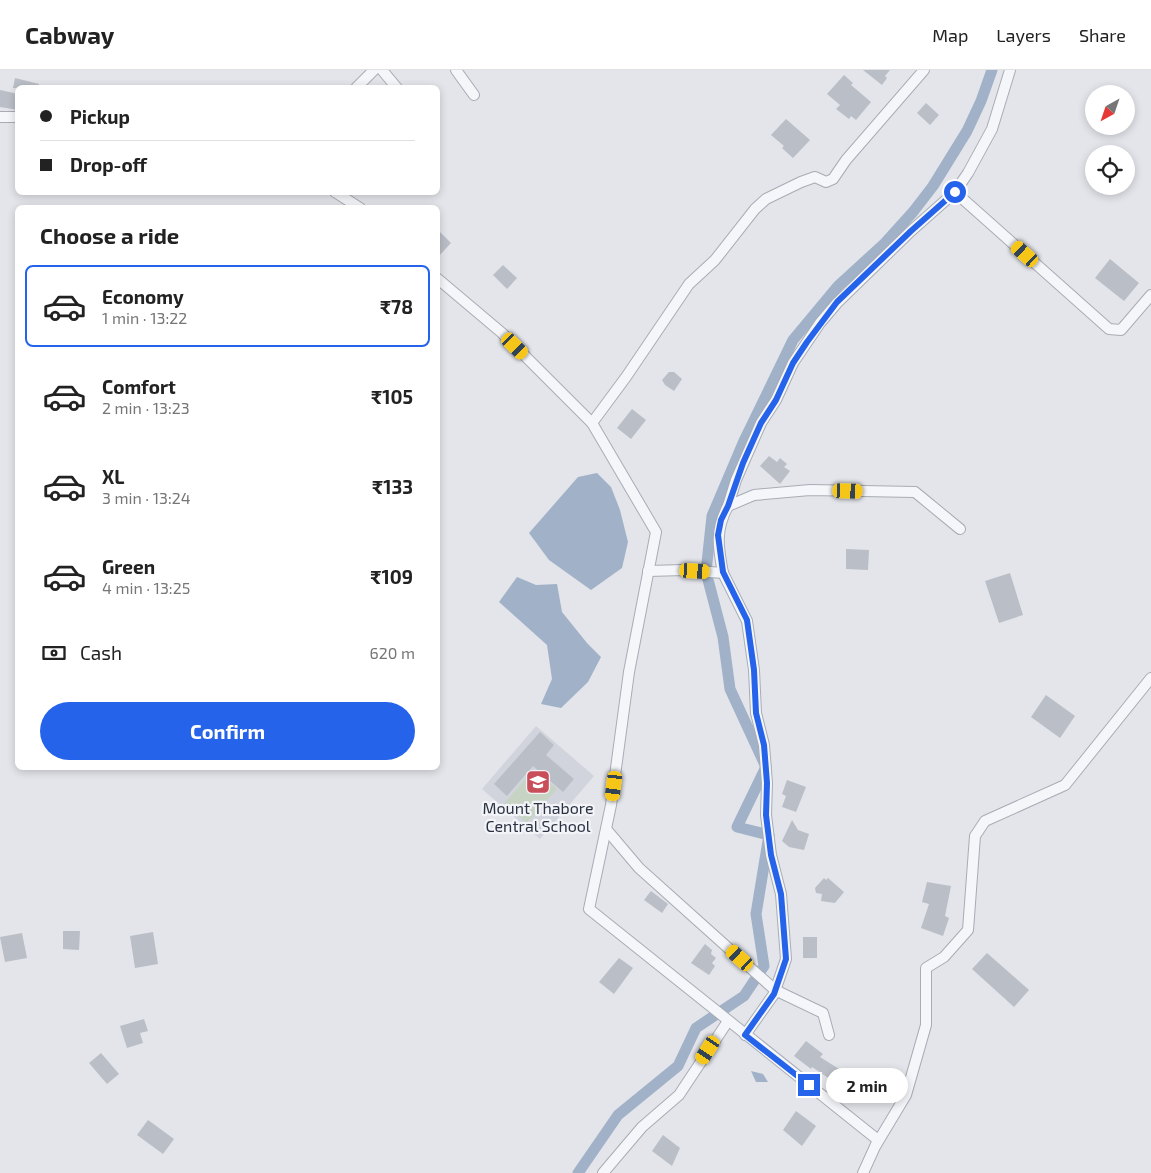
<!DOCTYPE html>
<meta charset="utf-8">
<style>
:root{--surface:#fff;--page:#f2f2f2;--text:#222;--muted:#767676;--line:#e0e0e0;--accent:#2563eb}
body{margin:0;font-family:"Exo 2",sans-serif;background:var(--page);color:var(--text);height:100vh;display:flex;flex-direction:column;font-size:19px;white-space:nowrap}
*{box-sizing:border-box;margin:0}
p{font-size:16px;color:var(--muted)}
.icon{flex:none;width:28px;height:28px;fill:none;stroke:currentColor;stroke-width:2;stroke-linecap:round;stroke-linejoin:round}
.map{position:relative;flex:1;overflow:hidden}
.side{position:absolute;left:15px;top:135px;width:425px;height:565px;display:flex;flex-direction:column;background:var(--surface);border-radius:8px;box-shadow:0 2px 8px #0003}
.side>*{flex:none}
.banner{position:absolute;left:15px;top:15px;width:425px;height:110px;border-radius:8px;box-shadow:0 2px 8px #0003;display:grid;align-content:center;height:110px;padding:0 25px;background:var(--surface)}
.needle{width:32px;rotate:220deg}
.fabs{position:absolute;left:1085px;top:15px;display:grid;gap:10px}
.fabs a{display:grid;place-items:center;width:50px;height:50px;border-radius:50%;background:var(--surface);box-shadow:0 2px 8px #0003;font-size:25px}
.end{position:absolute;width:22px;height:22px;margin:-11px;border:6px solid #2563eb;background:#fff;box-shadow:0 0 0 2px #fff}
.from{border-radius:50%}
.bubble{position:absolute;height:35px;border-radius:18px;background:var(--surface);box-shadow:0 2px 8px #0003;font-size:16px;font-weight:700;line-height:35px;text-align:center}
.car{position:absolute;width:15px;height:30px;margin:-15px -8px;border-radius:6px;box-shadow:0 0 4px 1px #0007;background:linear-gradient(#f5c518 24%,#345 0 40%,#f5c518 0 76%,#345 0 86%,#f5c518 0)}
.banner b{display:flex;align-items:center;gap:18px;height:48px;font-size:19px}
.banner b+b{border-top:1px solid var(--line)}
.banner i{width:12px;height:12px;background:var(--text)}
ul{padding:0;list-style:none}
li{display:flex;align-items:center;gap:15px;height:82px;margin:0 10px 8px;padding:0 15px;border:2px solid transparent;border-radius:8px}
li div{flex:1}
li b{display:block;font-size:19px}
li em{font-style:normal;font-weight:700}
li.on{border-color:var(--accent)}
li>.icon{width:45px;height:45px;stroke-width:1.5}
h2{padding:0 25px;font-size:22px;line-height:60px}
.pay{display:flex;align-items:center;gap:12px;height:55px;padding:0 25px;font-size:19px}
.pay p{margin-inline-start:auto}
.cta{display:flex;gap:10px;margin-top:auto;padding:10px 25px}
.cta a{flex:1;height:58px;border-radius:30px;background:var(--accent);color:#fff;font-size:20px;font-weight:700;line-height:58px;text-align:center}
header{display:flex;align-items:center;gap:30px;box-sizing:border-box;height:70px;padding:0 25px;background:var(--surface);border-bottom:1px solid var(--line)}
header strong{font-size:24px}
nav{display:flex;gap:28px;margin-inline-start:auto;font-size:18px}
.map>svg:first-child{display:block}
.built{fill:#d1d4dc}
.green{fill:#c7d4c4}
.water{fill:#a0b1c8}
.lines{fill:none;stroke-linecap:round;stroke-linejoin:round}
.canal{stroke:#a0b1c8;stroke-width:11}
.building{fill:#babec7}
.street-casing{stroke:#a8acb4;stroke-width:12}
.street{stroke:#f5f6f9;stroke-width:10}
.route{stroke:#2563eb;stroke-width:6}
.labels{text-anchor:middle;dominant-baseline:central;stroke-width:4.5;stroke-linejoin:round;paint-order:stroke}
.poi-label{font-size:16px;fill:#2b3242;stroke:#f3f4f8}
</style>
<header>
<strong>Cabway</strong>
<nav><a>Map</a><a>Layers</a><a>Share</a></nav>
</header>
<div class="map">
<svg width="1151" height="1103" viewBox="0 0 1151 1103">
<rect width="100%" height="100%" fill="#e3e5ea"/>
<polygon class="built" points="536,656 594,706 540,769 482,719"/>
<polygon class="green" points="533,699 557,719 527,753 504,734"/>
<g class="water">
<polygon points="597,403 611,417 620,440 628,472 622,498 591,520 549,490 529,463 578,407"/>
<polygon points="517,507 536,515 557,514 562,542 587,573 601,587 588,612 561,638 541,634 552,609 547,575 499,532"/>
<polygon points="751,1001 763,1004 768,1012 756,1012"/>
</g>
<g class="lines">
<polyline class="canal" points="578,1103 618,1045 678,996 696,958 744,926 764,896 756,844 769,765 737,757 766,697 730,619 723,567 706,502 712,446 744,371 793,270 838,216 885,173 913,142 933,116 967,61 981,31 992,0"/>
</g>
<g class="building">
<polygon points="863,0 890,0 885,6 887,8 882,15"/>
<polygon points="844,5 853,13 851,15 871,32 856,50 851,46 849,49 836,39 840,35 827,24"/>
<polygon points="15,8 39,14 39,18 13,18"/>
<polygon points="0,20 18,24 18,40 0,37"/>
<polygon points="926,33 939,45 930,55 917,43"/>
<polygon points="786,49 810,70 793,88 782,78 784,76 771,65"/>
<polygon points="438,160 451,173 438,187"/>
<polygon points="1110,189 1139,213 1124,231 1095,208"/>
<polygon points="503,195 517,208 507,219 493,205"/>
<polygon points="669,302 674,302 682,309 674,321 665,315 662,310"/>
<polygon points="632,339 646,350 631,369 617,358"/>
<polygon points="769,386 777,392 780,388 787,394 784,397 790,401 780,414 760,396"/>
<polygon points="846,479 869,480 868,500 846,499"/>
<polygon points="1010,503 1023,545 999,553 985,511"/>
<polygon points="1046,625 1075,646 1060,668 1031,647"/>
<polygon points="540,662 554,675 546,685 574,709 563,722 533,696 507,726 494,714"/>
<polygon points="787,710 806,717 796,742 782,737 786,726 782,724"/>
<polygon points="792,750 798,760 809,764 804,780 789,777 782,771"/>
<polygon points="824,808 826,810 828,808 844,822 835,833 821,831 822,824 816,823 815,818"/>
<polygon points="927,812 951,816 945,846 949,848 943,866 921,858 929,834 922,832"/>
<polygon points="651,821 668,834 662,843 644,830"/>
<polygon points="63,861 80,861 79,880 63,879"/>
<polygon points="153,862 158,894 135,898 130,866"/>
<polygon points="22,863 27,888 5,892 0,867"/>
<rect x="803" y="867" width="14" height="21"/>
<polygon points="705,874 712,880 711,884 716,888 712,893 715,896 709,905 691,893"/>
<polygon points="987,883 1029,920 1014,937 972,899"/>
<polygon points="619,888 633,898 614,924 599,912"/>
<polygon points="144,949 148,961 140,963 143,973 127,978 120,956"/>
<polygon points="806,971 823,984 820,987 863,1014 855,1026 812,997 811,999 794,986"/>
<polygon points="101,983 119,1004 107,1014 89,993"/>
<polygon points="874,1004 891,1015 883,1027 878,1023 873,1030 862,1023"/>
<polygon points="796,1041 816,1056 802,1076 783,1060"/>
<polygon points="148,1050 174,1069 163,1084 137,1065"/>
<polygon points="663,1065 680,1078 672,1096 652,1081"/>
</g>
<g class="lines">
<defs>
<g id="street">
<polyline points="382,0 397,18"/>
<polyline points="456,0 474,25"/>
<polyline points="356,18 374,0"/>
<polyline points="0,47 18,47"/>
<polyline points="335,122 360,138"/>
<polyline points="955,122 1109,259 1121,260 1151,225"/>
<polyline points="438,209 502,263 592,353 656,462 629,602 611,735 589,839 878,1070 863,1103"/>
<polyline points="592,353 626,307 689,214 715,190 755,139 766,129 801,112 815,107 826,112 833,109 846,90 924,0"/>
<polyline points="728,436 736,410 761,353 776,330 793,293 820,253 837,233 911,161 955,122 968,103 992,59 1010,0"/>
<polyline points="648,501 684,500 723,503 747,551 754,600 756,643 764,675 767,713 766,745 771,785 781,824 786,889 774,924 745,965"/>
<path d="M723,503C718,477 715,460 728,436L754,425L810,420L915,422L960,459"/>
<polyline points="606,759 639,798 775,920 823,943 829,965"/>
<polyline points="876,1075 906,1025 926,955 926,898 944,887 968,860 975,766 985,751 1065,715 1151,608"/>
<polyline points="603,1103 642,1057 679,1025 728,951"/>
</g>
</defs>
<use href="#street" class="street-casing"/>
<use href="#street" class="street"/>
</g>
<g class="lines">
<polyline class="route" points="809,1015 745,965 774,924 786,889 781,824 771,785 766,745 767,713 764,675 756,643 754,600 747,550 723,502 718,465 721,450 728,436 743,393 761,353 776,330 793,293 807,272 837,232 911,161 955,122"/>
</g>
<defs>
<symbol id="school-square" viewBox="-11 -11 22 22"><rect x="-9" y="-9" width="18" height="18" rx="4" fill="#c84f5a" stroke="#f3f4f8"/><path d="M0-5L7-2L0 1L-7-2ZM-4 1L0 2.5L4 1V4Q0 6-4 4Z" fill="#fff"/></symbol>
</defs>
<g fill-rule="evenodd">
<use href="#school-square" x="524" y="698" width="28" height="28"/>
</g>
<g class="labels">
<g class="poi-label">
<text x="538" y="737">Mount Thabore<tspan x="538" dy="18">Central School</tspan></text>
</g>
</g>
</svg>
<div class="fabs">
<a><svg class="needle" viewBox="-14 -14 28 28"><path d="M0-13l5 13h-10z" fill="#e53935"/><path d="M0 13l5-13h-10z" fill="#767676"/></svg></a>
<a><svg class="icon" aria-label="locate" viewBox="0 0 24 24"><circle cx="12" cy="12" r="6"/><path d="M12 2v4M12 18v4M2 12h4M18 12h4"/></svg></a>
</div>
<i class="end from" style="left:955px;top:122px"></i>
<i class="end" style="left:809px;top:1015px"></i>
<div class="bubble" style="left:826px;top:998px;width:82px">2 min</div>
<i class="car" style="left:1025px;top:184px;rotate:312deg"></i>
<i class="car" style="left:515px;top:276px;rotate:135deg"></i>
<i class="car" style="left:848px;top:421px;rotate:92deg"></i>
<i class="car" style="left:695px;top:501px;rotate:93deg"></i>
<i class="car" style="left:614px;top:716px;rotate:187deg"></i>
<i class="car" style="left:740px;top:888px;rotate:312deg"></i>
<i class="car" style="left:708px;top:980px;rotate:213deg"></i>
<div class="banner">
<b><i class="from"></i>Pickup</b>
<b><i></i>Drop-off</b>
</div>
<section class="side">
<h2>Choose a ride</h2>
<ul>
<li class="on"><svg class="icon" aria-label="car" viewBox="0 0 24 24"><path d="M5 17H2v-5l4-1 3-4h7l3 4 3 1v5h-3M9 17h6M6 11h13"/><circle cx="7" cy="17" r="2"/><circle cx="17" cy="17" r="2"/></svg><div><b>Economy</b><p>1 min · 13:22</p></div><em>₹78</em></li>
<li><svg class="icon" aria-label="car" viewBox="0 0 24 24"><path d="M5 17H2v-5l4-1 3-4h7l3 4 3 1v5h-3M9 17h6M6 11h13"/><circle cx="7" cy="17" r="2"/><circle cx="17" cy="17" r="2"/></svg><div><b>Comfort</b><p>2 min · 13:23</p></div><em>₹105</em></li>
<li><svg class="icon" aria-label="car" viewBox="0 0 24 24"><path d="M5 17H2v-5l4-1 3-4h7l3 4 3 1v5h-3M9 17h6M6 11h13"/><circle cx="7" cy="17" r="2"/><circle cx="17" cy="17" r="2"/></svg><div><b>XL</b><p>3 min · 13:24</p></div><em>₹133</em></li>
<li><svg class="icon" aria-label="car" viewBox="0 0 24 24"><path d="M5 17H2v-5l4-1 3-4h7l3 4 3 1v5h-3M9 17h6M6 11h13"/><circle cx="7" cy="17" r="2"/><circle cx="17" cy="17" r="2"/></svg><div><b>Green</b><p>4 min · 13:25</p></div><em>₹109</em></li>
</ul>
<div class="pay"><svg class="icon" aria-label="cash" viewBox="0 0 24 24"><path d="M3 7h18v10H3z"/><circle cx="12" cy="12" r="2"/></svg>Cash<p>620 m</p></div>
<div class="cta"><a>Confirm</a></div>
</section>
</div>
